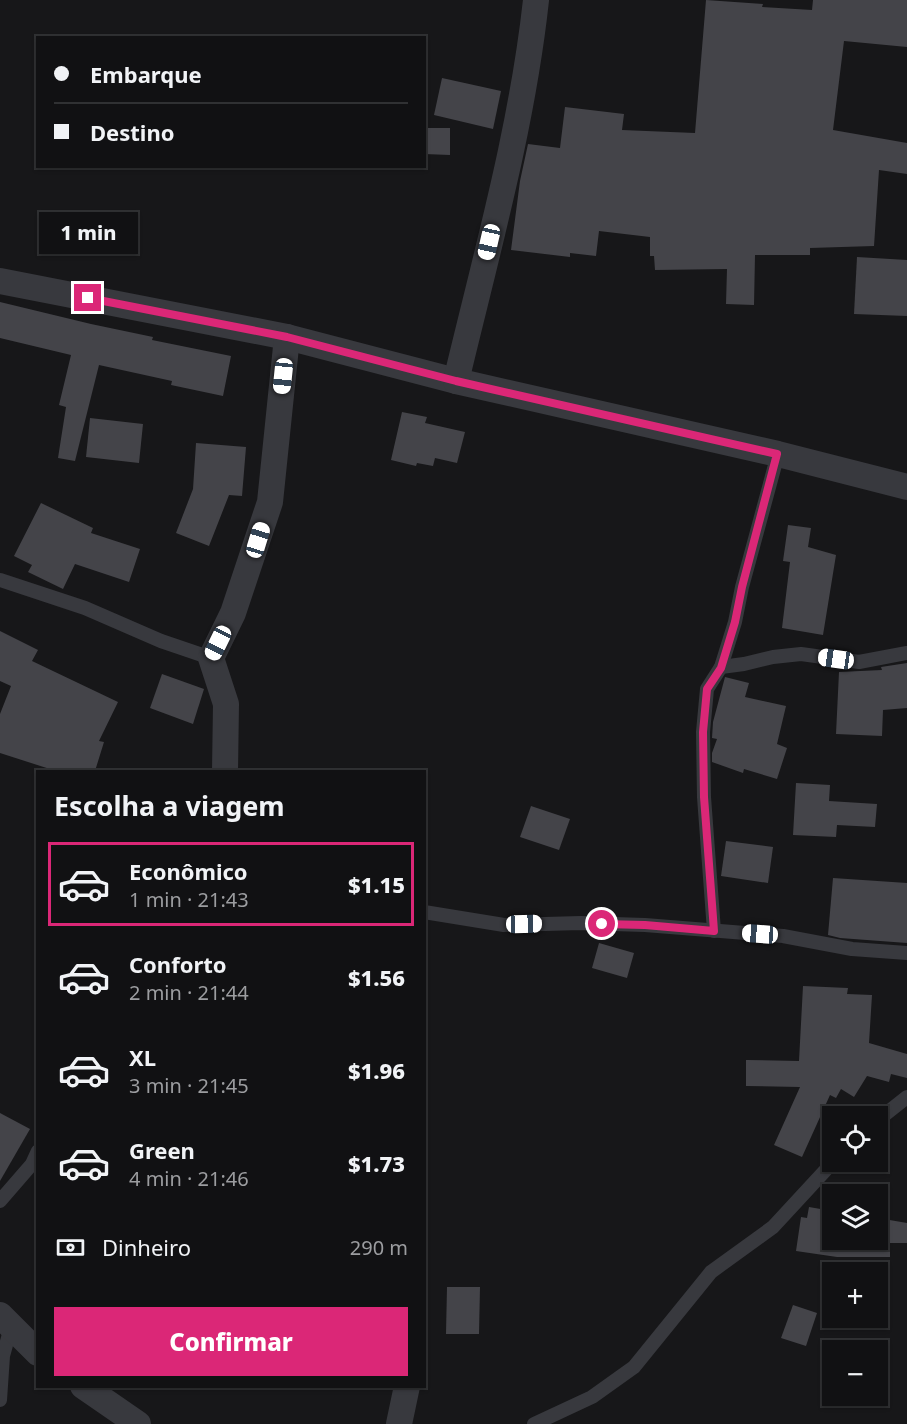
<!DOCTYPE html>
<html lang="pt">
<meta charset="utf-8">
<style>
:root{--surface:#111113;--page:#1a1a1c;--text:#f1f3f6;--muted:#9c9da0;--line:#303133;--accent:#db2777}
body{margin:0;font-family:"Noto Sans",sans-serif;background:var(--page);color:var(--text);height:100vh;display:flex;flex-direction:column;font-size:22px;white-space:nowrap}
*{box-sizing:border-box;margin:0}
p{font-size:20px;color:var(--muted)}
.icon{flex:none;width:33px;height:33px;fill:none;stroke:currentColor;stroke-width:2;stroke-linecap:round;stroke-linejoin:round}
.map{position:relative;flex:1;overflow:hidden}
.sheet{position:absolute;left:36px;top:770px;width:390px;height:618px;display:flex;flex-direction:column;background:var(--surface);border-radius:0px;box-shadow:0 2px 4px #0004,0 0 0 2px var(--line)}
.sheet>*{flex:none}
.banner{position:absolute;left:36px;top:36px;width:390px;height:132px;border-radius:0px;box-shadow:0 2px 4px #0004,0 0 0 2px var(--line);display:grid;align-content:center;height:132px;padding:0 18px;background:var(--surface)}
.controls{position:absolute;left:822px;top:1106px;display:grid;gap:12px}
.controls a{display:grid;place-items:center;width:66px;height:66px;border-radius:0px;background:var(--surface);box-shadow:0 2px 4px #0004,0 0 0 2px var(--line);font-size:30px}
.end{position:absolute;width:27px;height:27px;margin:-14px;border:8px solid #db2777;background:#fff;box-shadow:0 0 0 3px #fff}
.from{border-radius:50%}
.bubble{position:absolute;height:42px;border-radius:0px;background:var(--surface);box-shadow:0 2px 4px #0004,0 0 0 2px var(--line);font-size:20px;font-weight:800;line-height:42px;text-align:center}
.car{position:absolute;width:18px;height:36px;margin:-18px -9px;border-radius:8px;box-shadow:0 0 4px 2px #0007;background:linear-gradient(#fff 24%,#345 0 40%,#fff 0 76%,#345 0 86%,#fff 0)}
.banner b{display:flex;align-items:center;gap:21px;height:57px;font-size:22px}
.banner b+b{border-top:2px solid var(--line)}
.banner i{width:15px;height:15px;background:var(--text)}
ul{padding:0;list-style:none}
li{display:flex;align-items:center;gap:18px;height:84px;margin:0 12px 9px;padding:0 6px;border:3px solid transparent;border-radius:0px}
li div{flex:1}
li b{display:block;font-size:22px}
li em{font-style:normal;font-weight:800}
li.current{border-color:var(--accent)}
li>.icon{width:54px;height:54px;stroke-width:1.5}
h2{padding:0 18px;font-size:27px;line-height:72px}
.pay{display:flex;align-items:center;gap:15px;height:66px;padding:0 18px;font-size:22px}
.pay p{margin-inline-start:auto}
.action{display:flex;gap:12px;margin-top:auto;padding:12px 18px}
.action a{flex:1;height:69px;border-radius:0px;background:var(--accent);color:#fff;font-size:24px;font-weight:800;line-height:69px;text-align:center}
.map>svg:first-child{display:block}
.building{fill:#444449}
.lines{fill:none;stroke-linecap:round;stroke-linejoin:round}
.service{stroke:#38393e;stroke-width:14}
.minor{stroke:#38393e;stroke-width:26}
.route{stroke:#db2777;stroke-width:8}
</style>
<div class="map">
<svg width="907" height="1424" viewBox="0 0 907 1424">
<rect width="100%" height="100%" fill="#171719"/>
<g class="building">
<polygon points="706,0 763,4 762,7 812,10 813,0 907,0 907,47 844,41 833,130 907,143 907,174 879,170 874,246 810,248 810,255 755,255 754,305 726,304 727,269 655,270 654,256 650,256 650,237 599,231 596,256 570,253 570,257 511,250 520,181 528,144 560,148 565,107 624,114 622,130 695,133"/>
<polygon points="442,78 501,91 493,129 434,115"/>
<polygon points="424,128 450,128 450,155 424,154"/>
<polygon points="857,257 907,260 907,316 854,314"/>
<polygon points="0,302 91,324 153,337 152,340 231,356 223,396 171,385 172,381 99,365 75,461 58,458 66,407 59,405 71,355 0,338"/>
<polygon points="402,412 427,417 425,423 465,432 457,463 435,458 433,466 417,463 416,466 391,460"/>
<polygon points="90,418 143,424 139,463 86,457"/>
<polygon points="196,443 246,447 242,496 229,495 209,546 176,533 193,489"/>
<polygon points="41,503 93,528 91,533 140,549 129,582 75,564 63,589 28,572 32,565 14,556"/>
<polygon points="788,525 811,528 808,547 836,555 823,635 782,628 790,562 783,561"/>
<polygon points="0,631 38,650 32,661 118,702 99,741 104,742 95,771 56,771 0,753 0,714 11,686 0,681"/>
<polygon points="907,663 907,708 883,710 882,736 836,734 839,672 882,670 881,667"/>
<polygon points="162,674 204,689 193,724 150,708"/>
<polygon points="725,677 749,683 745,697 786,706 777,744 787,748 777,779 744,769 743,773 712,762 712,753 717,739 712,738 713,722"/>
<polygon points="796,783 830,785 829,801 877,804 875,827 837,825 836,837 793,835"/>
<polygon points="531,806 570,819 559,850 520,837"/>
<polygon points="726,841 773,847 768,883 721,876"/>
<polygon points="833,878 907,883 907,943 840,938 828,935"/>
<polygon points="599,943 634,953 627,978 592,968"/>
<polygon points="803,986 848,988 847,994 872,995 869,1043 907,1054 907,1078 891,1074 889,1082 867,1076 854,1097 841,1089 836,1098 830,1095 802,1157 774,1145 800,1087 746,1086 746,1060 799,1061"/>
<polygon points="0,1113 30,1129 0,1181"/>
<polygon points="809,1207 832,1211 832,1239 878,1239 878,1218 907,1223 907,1243 890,1243 890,1257 837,1257 796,1251 801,1217 807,1218"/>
<polygon points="447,1287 480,1287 479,1334 446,1334"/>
<polygon points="793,1305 817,1313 806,1346 781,1338"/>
</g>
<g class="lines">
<g class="service">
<polyline points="0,580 85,608 161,641 211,658"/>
<polyline points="721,667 744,664 773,657 801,654 859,662 907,653"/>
<polyline points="424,912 504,925 581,923 645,925 783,936 852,949 907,953"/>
<polyline points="714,931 704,797 703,732 707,689 721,667 735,622 742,587 778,454"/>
<polyline points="878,1120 907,1097"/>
<polyline points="0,1201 32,1164 38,1151"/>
<polyline points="0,1400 3,1356 11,1327"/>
<polyline points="534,1424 592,1397 634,1367 711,1272 773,1227 834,1161"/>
</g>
<g class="minor">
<polyline points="0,281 287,337 456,381 778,454 907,487"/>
<path d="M456,381C486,255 522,129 536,0"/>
<polyline points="225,771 226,704 211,658 233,613 270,502 287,337"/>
<polyline points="0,1315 38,1353"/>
<polyline points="83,1386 138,1424"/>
<polyline points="399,1424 407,1386"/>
</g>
</g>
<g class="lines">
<polyline class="route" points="88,298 287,337 456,381 777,454 742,587 735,622 721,668 707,689 703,732 704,797 714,931 645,925 602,924"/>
</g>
</svg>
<div class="controls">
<a><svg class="icon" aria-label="locate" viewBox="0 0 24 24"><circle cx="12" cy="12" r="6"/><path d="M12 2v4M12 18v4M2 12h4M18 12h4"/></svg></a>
<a><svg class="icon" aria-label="layers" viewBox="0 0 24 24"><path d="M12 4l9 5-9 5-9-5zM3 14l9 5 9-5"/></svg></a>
<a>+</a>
<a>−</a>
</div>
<i class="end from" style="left:602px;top:924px"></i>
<i class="end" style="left:88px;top:298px"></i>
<div class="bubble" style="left:39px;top:212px;width:99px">1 min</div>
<i class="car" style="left:489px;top:242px;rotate:193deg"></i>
<i class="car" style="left:283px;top:376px;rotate:186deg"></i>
<i class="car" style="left:258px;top:540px;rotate:17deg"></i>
<i class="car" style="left:218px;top:643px;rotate:206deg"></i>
<i class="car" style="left:836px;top:659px;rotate:278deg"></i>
<i class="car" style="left:524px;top:924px;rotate:89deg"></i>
<i class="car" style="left:760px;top:934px;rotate:274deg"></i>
<div class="banner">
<b><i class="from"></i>Embarque</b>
<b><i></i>Destino</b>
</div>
<section class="sheet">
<h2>Escolha a viagem</h2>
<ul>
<li class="current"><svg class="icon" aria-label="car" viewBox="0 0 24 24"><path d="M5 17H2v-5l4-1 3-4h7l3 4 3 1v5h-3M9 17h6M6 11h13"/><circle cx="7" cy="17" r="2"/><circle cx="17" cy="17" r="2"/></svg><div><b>Econômico</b><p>1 min · 21:43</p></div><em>$1.15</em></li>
<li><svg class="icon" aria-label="car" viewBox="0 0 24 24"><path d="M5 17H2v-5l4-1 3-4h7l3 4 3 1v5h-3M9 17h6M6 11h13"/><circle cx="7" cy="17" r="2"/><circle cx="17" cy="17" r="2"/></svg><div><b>Conforto</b><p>2 min · 21:44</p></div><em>$1.56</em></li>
<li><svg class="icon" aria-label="car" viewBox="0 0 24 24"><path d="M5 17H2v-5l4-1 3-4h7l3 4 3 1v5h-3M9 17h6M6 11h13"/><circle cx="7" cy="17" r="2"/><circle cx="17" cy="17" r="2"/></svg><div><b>XL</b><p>3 min · 21:45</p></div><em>$1.96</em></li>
<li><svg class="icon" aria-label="car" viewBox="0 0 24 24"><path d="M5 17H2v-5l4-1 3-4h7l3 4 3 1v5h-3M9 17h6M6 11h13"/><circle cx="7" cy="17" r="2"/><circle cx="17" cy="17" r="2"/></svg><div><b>Green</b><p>4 min · 21:46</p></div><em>$1.73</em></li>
</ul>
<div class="pay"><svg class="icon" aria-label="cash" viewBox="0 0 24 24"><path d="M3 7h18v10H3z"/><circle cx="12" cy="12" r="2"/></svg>Dinheiro<p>290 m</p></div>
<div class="action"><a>Confirmar</a></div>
</section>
</div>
